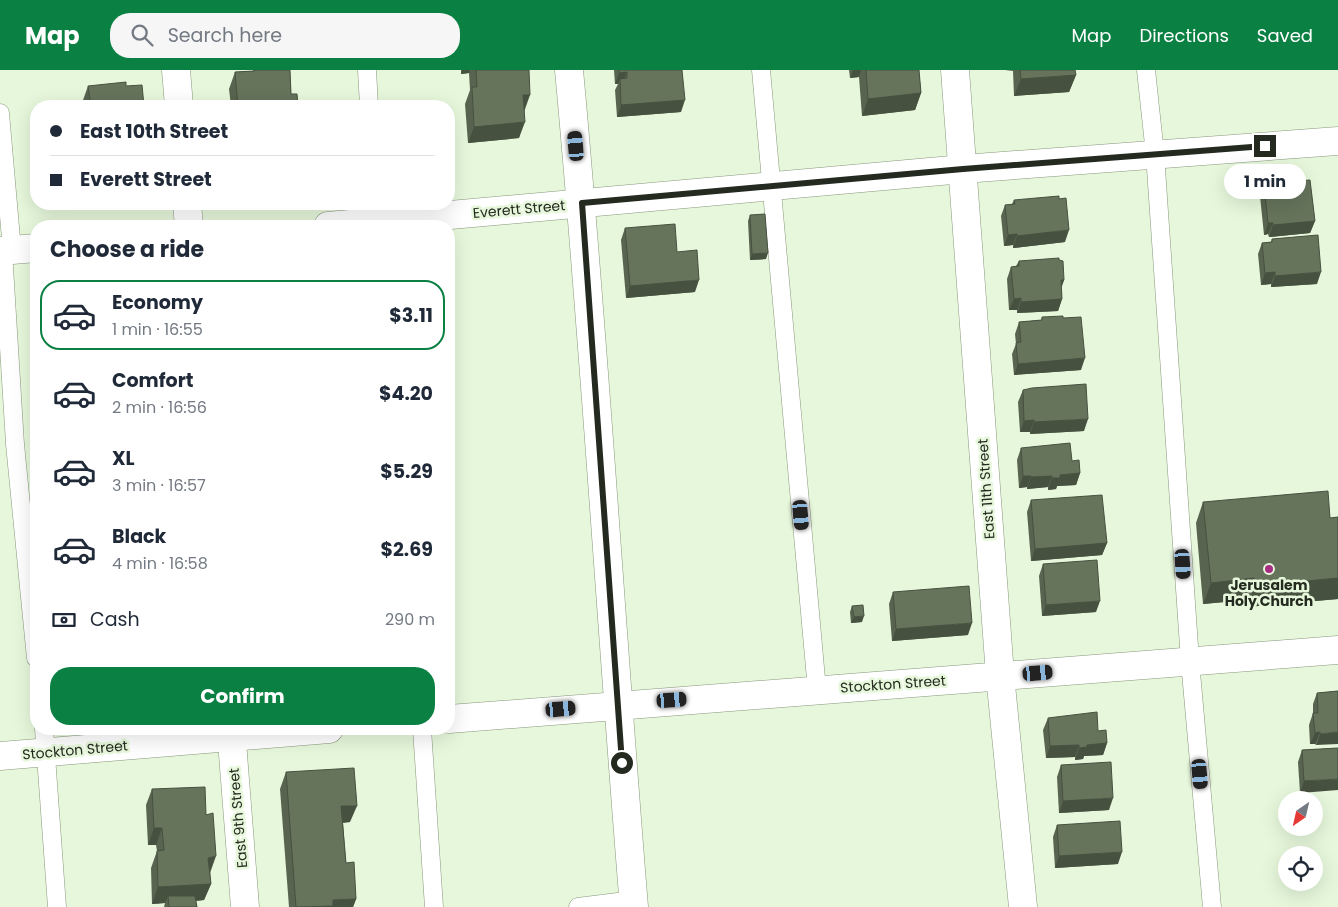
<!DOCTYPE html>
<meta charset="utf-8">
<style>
:root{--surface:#fff;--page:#f6f6f7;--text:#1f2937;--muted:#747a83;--line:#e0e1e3;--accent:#0b8043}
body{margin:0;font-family:Poppins,sans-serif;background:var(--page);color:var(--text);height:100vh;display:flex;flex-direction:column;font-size:19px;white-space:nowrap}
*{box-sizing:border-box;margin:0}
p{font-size:16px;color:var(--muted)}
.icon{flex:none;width:28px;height:28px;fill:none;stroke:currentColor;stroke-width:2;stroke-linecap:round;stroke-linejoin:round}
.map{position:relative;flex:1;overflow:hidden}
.details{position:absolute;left:30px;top:150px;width:425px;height:515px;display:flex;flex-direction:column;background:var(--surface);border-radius:20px;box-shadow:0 5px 20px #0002}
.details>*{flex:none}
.banner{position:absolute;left:30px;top:30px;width:425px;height:110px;border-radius:20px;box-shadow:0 5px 20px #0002;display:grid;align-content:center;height:110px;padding:0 20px;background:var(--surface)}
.needle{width:32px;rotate:214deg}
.tools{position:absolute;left:1278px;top:721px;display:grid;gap:10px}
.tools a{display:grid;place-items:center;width:45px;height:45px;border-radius:50%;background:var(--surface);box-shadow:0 5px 20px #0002;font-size:25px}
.end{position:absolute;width:22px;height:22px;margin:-11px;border:6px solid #242a1f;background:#fff;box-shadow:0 0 0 2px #fff}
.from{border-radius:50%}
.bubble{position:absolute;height:35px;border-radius:18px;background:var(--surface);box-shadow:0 5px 20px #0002;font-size:16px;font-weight:700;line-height:35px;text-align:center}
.car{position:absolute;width:15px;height:30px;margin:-15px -8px;border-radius:6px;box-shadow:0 0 4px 1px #0007;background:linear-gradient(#222 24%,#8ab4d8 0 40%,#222 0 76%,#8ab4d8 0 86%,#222 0)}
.banner b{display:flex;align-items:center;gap:18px;height:48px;font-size:19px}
.banner b+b{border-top:1px solid var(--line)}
.banner i{width:12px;height:12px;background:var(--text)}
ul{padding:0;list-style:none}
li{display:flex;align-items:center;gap:15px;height:70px;margin:0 10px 8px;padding:0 10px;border:2px solid transparent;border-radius:20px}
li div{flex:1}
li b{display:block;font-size:19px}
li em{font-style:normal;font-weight:700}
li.selected{border-color:var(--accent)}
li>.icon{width:45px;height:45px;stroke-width:1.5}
h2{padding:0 20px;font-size:22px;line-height:60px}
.pay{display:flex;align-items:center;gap:12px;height:55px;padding:0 20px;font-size:19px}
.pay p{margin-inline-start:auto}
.cta{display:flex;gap:10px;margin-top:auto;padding:10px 20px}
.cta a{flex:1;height:58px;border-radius:20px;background:var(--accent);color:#fff;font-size:20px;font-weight:700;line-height:58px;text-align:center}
header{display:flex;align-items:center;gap:30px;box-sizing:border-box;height:70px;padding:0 25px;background:var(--accent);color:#fff}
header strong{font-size:24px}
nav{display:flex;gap:28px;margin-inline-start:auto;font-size:18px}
.search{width:350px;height:45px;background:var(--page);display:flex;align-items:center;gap:12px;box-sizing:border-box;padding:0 18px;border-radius:20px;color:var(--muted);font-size:19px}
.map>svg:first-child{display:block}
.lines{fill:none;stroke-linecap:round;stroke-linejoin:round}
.service-casing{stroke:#88977d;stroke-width:19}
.minor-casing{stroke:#88977d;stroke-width:29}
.service{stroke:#fff;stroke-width:18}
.minor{stroke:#fff;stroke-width:28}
.wall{fill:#58644f}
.shaded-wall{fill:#475140}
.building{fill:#66745c;stroke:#475140}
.route{stroke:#242a1f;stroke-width:6}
.poi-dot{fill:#a62d83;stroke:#e6f7db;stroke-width:2}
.labels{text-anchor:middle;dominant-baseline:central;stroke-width:5;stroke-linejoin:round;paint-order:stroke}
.street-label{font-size:14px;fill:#242a1f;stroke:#e6f7db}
.poi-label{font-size:14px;font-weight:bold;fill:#242a1f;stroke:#e6f7db}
</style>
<header>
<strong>Map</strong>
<div class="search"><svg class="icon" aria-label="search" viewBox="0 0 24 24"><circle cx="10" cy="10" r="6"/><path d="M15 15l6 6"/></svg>Search here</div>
<nav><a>Map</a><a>Directions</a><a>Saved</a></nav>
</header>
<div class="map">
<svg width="1338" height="837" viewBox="0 0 1338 837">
<rect width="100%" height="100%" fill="#e6f7db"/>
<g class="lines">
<defs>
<g id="service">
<polyline points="367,0 369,36"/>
<polyline points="761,0 817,620"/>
<polyline points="1146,0 1155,84 1190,591 1212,837"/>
<polyline points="0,43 12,180"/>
<polyline points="3,181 15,374 36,588"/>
<polyline points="44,659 57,837"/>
<polyline points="422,659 434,837"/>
<polyline points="578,837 634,830"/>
</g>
<g id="minor">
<polyline points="176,0 179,36"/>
<path d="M569,0C595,279 611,558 634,837"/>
<polyline points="955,0 1000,605 1023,837"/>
<polyline points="187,134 189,156"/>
<polyline points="328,156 963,99 1338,71"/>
<polyline points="0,181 36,178"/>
<polyline points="449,649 1338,580"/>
<polyline points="231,659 245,837"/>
<polyline points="0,686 329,659"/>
</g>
</defs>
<use href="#service" class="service-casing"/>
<use href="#minor" class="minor-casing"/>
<use href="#service" class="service"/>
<use href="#minor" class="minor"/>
</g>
<g class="wall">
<polygon points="253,0 290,0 291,24 298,36 231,36 229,19 235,2 253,1"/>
<polygon points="461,0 529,0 524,41 519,68 468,73 465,34 470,20 469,3 461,4"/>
<polygon points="614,0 682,0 681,42 617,47 615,20 618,14 615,14"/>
<polygon points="849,0 919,0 921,23 915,40 862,46 859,7 850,8"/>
<polygon points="1005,0 1075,0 1076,5 1069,22 1014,26 1013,1"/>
<polygon points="88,16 126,16 144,36 83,36 82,33"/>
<polygon points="1264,114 1315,151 1310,163 1269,167 1268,164 1264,165 1260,126"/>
<polygon points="1014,130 1065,172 1013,178 1013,175 1004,176 1001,146 1005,135 1012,134"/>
<polygon points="750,145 766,189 750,190 748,151"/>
<polygon points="625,158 677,182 695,222 626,228 621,170"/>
<polygon points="1272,169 1317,214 1271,217 1271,214 1261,215 1258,184 1262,173 1271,172"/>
<polygon points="1019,191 1064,210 1061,218 1062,229 1058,241 1017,243 1017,240 1009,240 1007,209 1011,197 1016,196"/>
<polygon points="1042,247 1063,248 1081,300 1014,305 1012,284 1016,274 1015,264 1019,252 1041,250"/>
<polygon points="1023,320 1084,361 1030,364 1030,362 1020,362 1018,332"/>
<polygon points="1021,378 1072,391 1080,403 1076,415 1057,416 1056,419 1048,420 1048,417 1027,419 1027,417 1019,418 1017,390"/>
<polygon points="1031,430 1107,473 1102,485 1031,491 1027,442"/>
<polygon points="1203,432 1330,448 1338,447 1338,529 1247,537 1246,530 1203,534 1196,453"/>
<polygon points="1043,494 1096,542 1042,546 1039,506"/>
<polygon points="893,522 968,565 892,571 889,534"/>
<polygon points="852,536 862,552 851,553 850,542"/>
<polygon points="1338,621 1316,675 1315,674 1310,674 1309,655 1313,643 1313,634 1317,623"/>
<polygon points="1048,648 1098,661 1107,673 1103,685 1084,686 1083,689 1075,690 1075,687 1046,688 1043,660"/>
<polygon points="1338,678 1300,723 1298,692 1302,680"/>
<polygon points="1061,695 1109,740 1059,743 1057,707"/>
<polygon points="286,702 350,752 343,753 346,793 356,829 353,837 289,837 280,719"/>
<polygon points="152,719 206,745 211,814 204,830 196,831 197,837 164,837 165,833 152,834 151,798 157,781 156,775 148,775 146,735"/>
<polygon points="1057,755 1118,794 1055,798 1053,767"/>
</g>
<g class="shaded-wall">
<polygon points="462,0 470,0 469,3 461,4"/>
<polygon points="853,0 861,0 859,7 850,8"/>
<polygon points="627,2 622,14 620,9 618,14 615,14 619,3"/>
<polygon points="1076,5 1069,22 1014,26 1021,9"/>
<polygon points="921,23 915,40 862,46 868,29"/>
<polygon points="523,25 530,25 524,42"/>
<polygon points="685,30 681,42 617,47 621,35"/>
<polygon points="525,52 519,68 468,73 474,57"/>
<polygon points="1315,151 1310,163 1269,167 1273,155"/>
<polygon points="1268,153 1273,153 1268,164 1264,165"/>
<polygon points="1069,160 1065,172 1013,178 1017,166"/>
<polygon points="1017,164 1013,175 1004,176 1008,165"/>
<polygon points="768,183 766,189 750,190 752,184"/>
<polygon points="1275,202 1271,214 1261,215 1265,203"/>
<polygon points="1321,202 1317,214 1271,217 1275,206"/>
<polygon points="699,210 695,222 626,228 630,216"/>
<polygon points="1061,210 1064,210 1060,222"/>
<polygon points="1021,228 1017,240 1009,240 1014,229"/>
<polygon points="1062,229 1058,241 1017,243 1021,232"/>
<polygon points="1085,288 1081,300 1014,305 1018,294"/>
<polygon points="1088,349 1084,361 1030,364 1034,352"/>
<polygon points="1034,350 1030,362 1020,362 1024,351"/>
<polygon points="1080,403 1076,415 1057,416 1056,419 1048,420 1052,408 1060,405"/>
<polygon points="1023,406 1031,406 1027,417 1019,418"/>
<polygon points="1052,406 1048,417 1027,419 1031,407"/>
<polygon points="1107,473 1102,485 1031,491 1035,479"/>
<polygon points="1254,508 1246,530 1203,534 1211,513"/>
<polygon points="1338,508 1338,529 1247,537 1255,516"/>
<polygon points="1100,531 1096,542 1042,546 1046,535"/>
<polygon points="864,546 862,552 851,553 854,547"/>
<polygon points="972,553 968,565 892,571 896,559"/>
<polygon points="1320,662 1315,674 1310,674 1315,663"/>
<polygon points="1338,662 1338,674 1316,675 1320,664"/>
<polygon points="1107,673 1103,685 1084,686 1083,689 1075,690 1079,678 1087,675"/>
<polygon points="1079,675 1075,687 1046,688 1050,676"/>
<polygon points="1338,709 1338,720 1300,723 1304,711"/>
<polygon points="1113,728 1109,740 1059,743 1063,731"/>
<polygon points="341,736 357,736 350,752 335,753"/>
<polygon points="154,758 162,758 156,775 148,775"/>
<polygon points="1122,782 1118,794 1055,798 1059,786"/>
<polygon points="216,786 210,803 202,804 208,788"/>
<polygon points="211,814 204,830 168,833 168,826 165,833 152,834 158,817"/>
<polygon points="356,829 353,837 320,837 333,830"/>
</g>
<g class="building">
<polygon points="254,0 290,0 291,24 297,24 298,36 238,36 235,2 254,1"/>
<polygon points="476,0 529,0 530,25 523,25 525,52 474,57 472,17 477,17"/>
<polygon points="619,0 682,0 685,30 621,35 620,9 627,8 627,2 619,3"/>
<polygon points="866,0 919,0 921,23 868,29"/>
<polygon points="1020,0 1075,0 1076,5 1021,9"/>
<polygon points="126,12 126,16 142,15 144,36 91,36 88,16"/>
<polygon points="1310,110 1315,151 1273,155 1273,153 1268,153 1264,114"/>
<polygon points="1059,126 1059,129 1066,128 1069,160 1017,166 1017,164 1008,165 1005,135 1015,134 1014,130"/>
<polygon points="765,144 768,183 752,184 750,145"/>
<polygon points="675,154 677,182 697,180 699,210 630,216 625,158"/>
<polygon points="1318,165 1321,202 1275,206 1275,202 1265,203 1262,173 1272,172 1272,169"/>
<polygon points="1059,188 1059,190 1063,191 1064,210 1061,210 1062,229 1021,232 1021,228 1014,229 1011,197 1019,196 1019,191"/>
<polygon points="1063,246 1063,248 1081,247 1085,288 1018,294 1016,273 1021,272 1019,252 1042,250 1042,247"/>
<polygon points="1086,314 1088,349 1034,352 1034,350 1024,351 1023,320 1032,318"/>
<polygon points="1070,373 1072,391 1079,390 1080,403 1060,405 1060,408 1052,408 1052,406 1031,407 1031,406 1023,406 1021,378"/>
<polygon points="1328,421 1330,448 1338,447 1338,508 1255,516 1254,508 1211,513 1203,432"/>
<polygon points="1102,425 1107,473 1035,479 1031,430"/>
<polygon points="1097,490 1100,531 1046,535 1043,494"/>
<polygon points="969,516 972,553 896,559 893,522"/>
<polygon points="863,535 864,546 854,547 852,536"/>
<polygon points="1338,621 1338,662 1320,664 1320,662 1315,663 1313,643 1318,643 1317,623"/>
<polygon points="1097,642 1098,661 1106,660 1107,673 1087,675 1087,677 1079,678 1079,675 1050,676 1048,648"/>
<polygon points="1338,678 1338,709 1304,711 1302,680"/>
<polygon points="1111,692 1113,728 1063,731 1061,695"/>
<polygon points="354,698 357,736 341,736 346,793 354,792 356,829 333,830 333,836 296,837 286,702"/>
<polygon points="205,717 206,745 213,743 216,786 208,788 211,814 158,817 157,781 164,780 162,758 154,758 152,719"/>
<polygon points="1120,751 1122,782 1059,786 1057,755"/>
<polygon points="168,826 195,826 197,837 169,837"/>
</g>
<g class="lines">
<polyline class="route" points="622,693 582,133 963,99 1265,76"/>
</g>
<circle class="poi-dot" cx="1269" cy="499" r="5"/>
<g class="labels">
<g class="street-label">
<text transform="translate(519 139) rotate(-5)">Everett Street</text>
<text transform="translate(986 419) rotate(-94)">East 11th Street</text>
<text transform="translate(893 614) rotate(-4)">Stockton Street</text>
<text transform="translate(75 680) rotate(-5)">Stockton Street</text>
<text transform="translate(238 748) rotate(-95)">East 9th Street</text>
</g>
<g class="poi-label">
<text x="1269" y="515">Jerusalem<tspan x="1269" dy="16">Holy Church</tspan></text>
</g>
</g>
</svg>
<div class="tools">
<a><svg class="needle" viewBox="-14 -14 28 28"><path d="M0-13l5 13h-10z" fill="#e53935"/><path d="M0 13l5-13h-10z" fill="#747a83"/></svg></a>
<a><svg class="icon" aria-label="locate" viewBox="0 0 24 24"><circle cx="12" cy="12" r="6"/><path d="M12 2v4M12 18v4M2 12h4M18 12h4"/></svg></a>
</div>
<i class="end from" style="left:622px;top:693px"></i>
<i class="end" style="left:1265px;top:76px"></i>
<div class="bubble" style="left:1224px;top:94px;width:82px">1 min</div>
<i class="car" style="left:576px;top:76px;rotate:355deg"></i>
<i class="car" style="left:801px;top:445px;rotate:175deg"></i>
<i class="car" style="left:1183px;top:494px;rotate:176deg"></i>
<i class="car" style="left:1038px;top:603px;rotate:85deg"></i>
<i class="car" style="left:672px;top:630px;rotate:86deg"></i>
<i class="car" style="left:561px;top:639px;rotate:85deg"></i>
<i class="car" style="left:1200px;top:704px;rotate:175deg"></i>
<div class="banner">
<b><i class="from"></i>East 10th Street</b>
<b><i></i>Everett Street</b>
</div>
<section class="details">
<h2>Choose a ride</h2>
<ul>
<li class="selected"><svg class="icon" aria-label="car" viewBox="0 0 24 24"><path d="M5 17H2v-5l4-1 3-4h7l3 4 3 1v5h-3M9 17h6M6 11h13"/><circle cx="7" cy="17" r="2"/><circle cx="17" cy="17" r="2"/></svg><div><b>Economy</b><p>1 min · 16:55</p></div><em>$3.11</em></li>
<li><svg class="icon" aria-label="car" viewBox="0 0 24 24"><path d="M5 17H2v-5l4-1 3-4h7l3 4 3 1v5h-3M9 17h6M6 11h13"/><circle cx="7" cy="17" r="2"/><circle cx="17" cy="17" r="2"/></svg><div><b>Comfort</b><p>2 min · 16:56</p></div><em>$4.20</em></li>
<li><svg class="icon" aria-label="car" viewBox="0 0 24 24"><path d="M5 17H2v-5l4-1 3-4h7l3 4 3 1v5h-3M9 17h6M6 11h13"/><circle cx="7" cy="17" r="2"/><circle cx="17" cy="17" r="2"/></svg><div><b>XL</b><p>3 min · 16:57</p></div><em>$5.29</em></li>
<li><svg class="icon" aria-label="car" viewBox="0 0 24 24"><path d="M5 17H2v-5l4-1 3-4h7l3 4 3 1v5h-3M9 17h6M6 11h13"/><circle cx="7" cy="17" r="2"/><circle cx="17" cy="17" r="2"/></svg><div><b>Black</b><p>4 min · 16:58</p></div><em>$2.69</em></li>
</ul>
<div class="pay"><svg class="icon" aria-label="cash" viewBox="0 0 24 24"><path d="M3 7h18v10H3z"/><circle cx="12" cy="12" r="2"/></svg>Cash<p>290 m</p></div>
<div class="cta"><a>Confirm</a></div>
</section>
</div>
